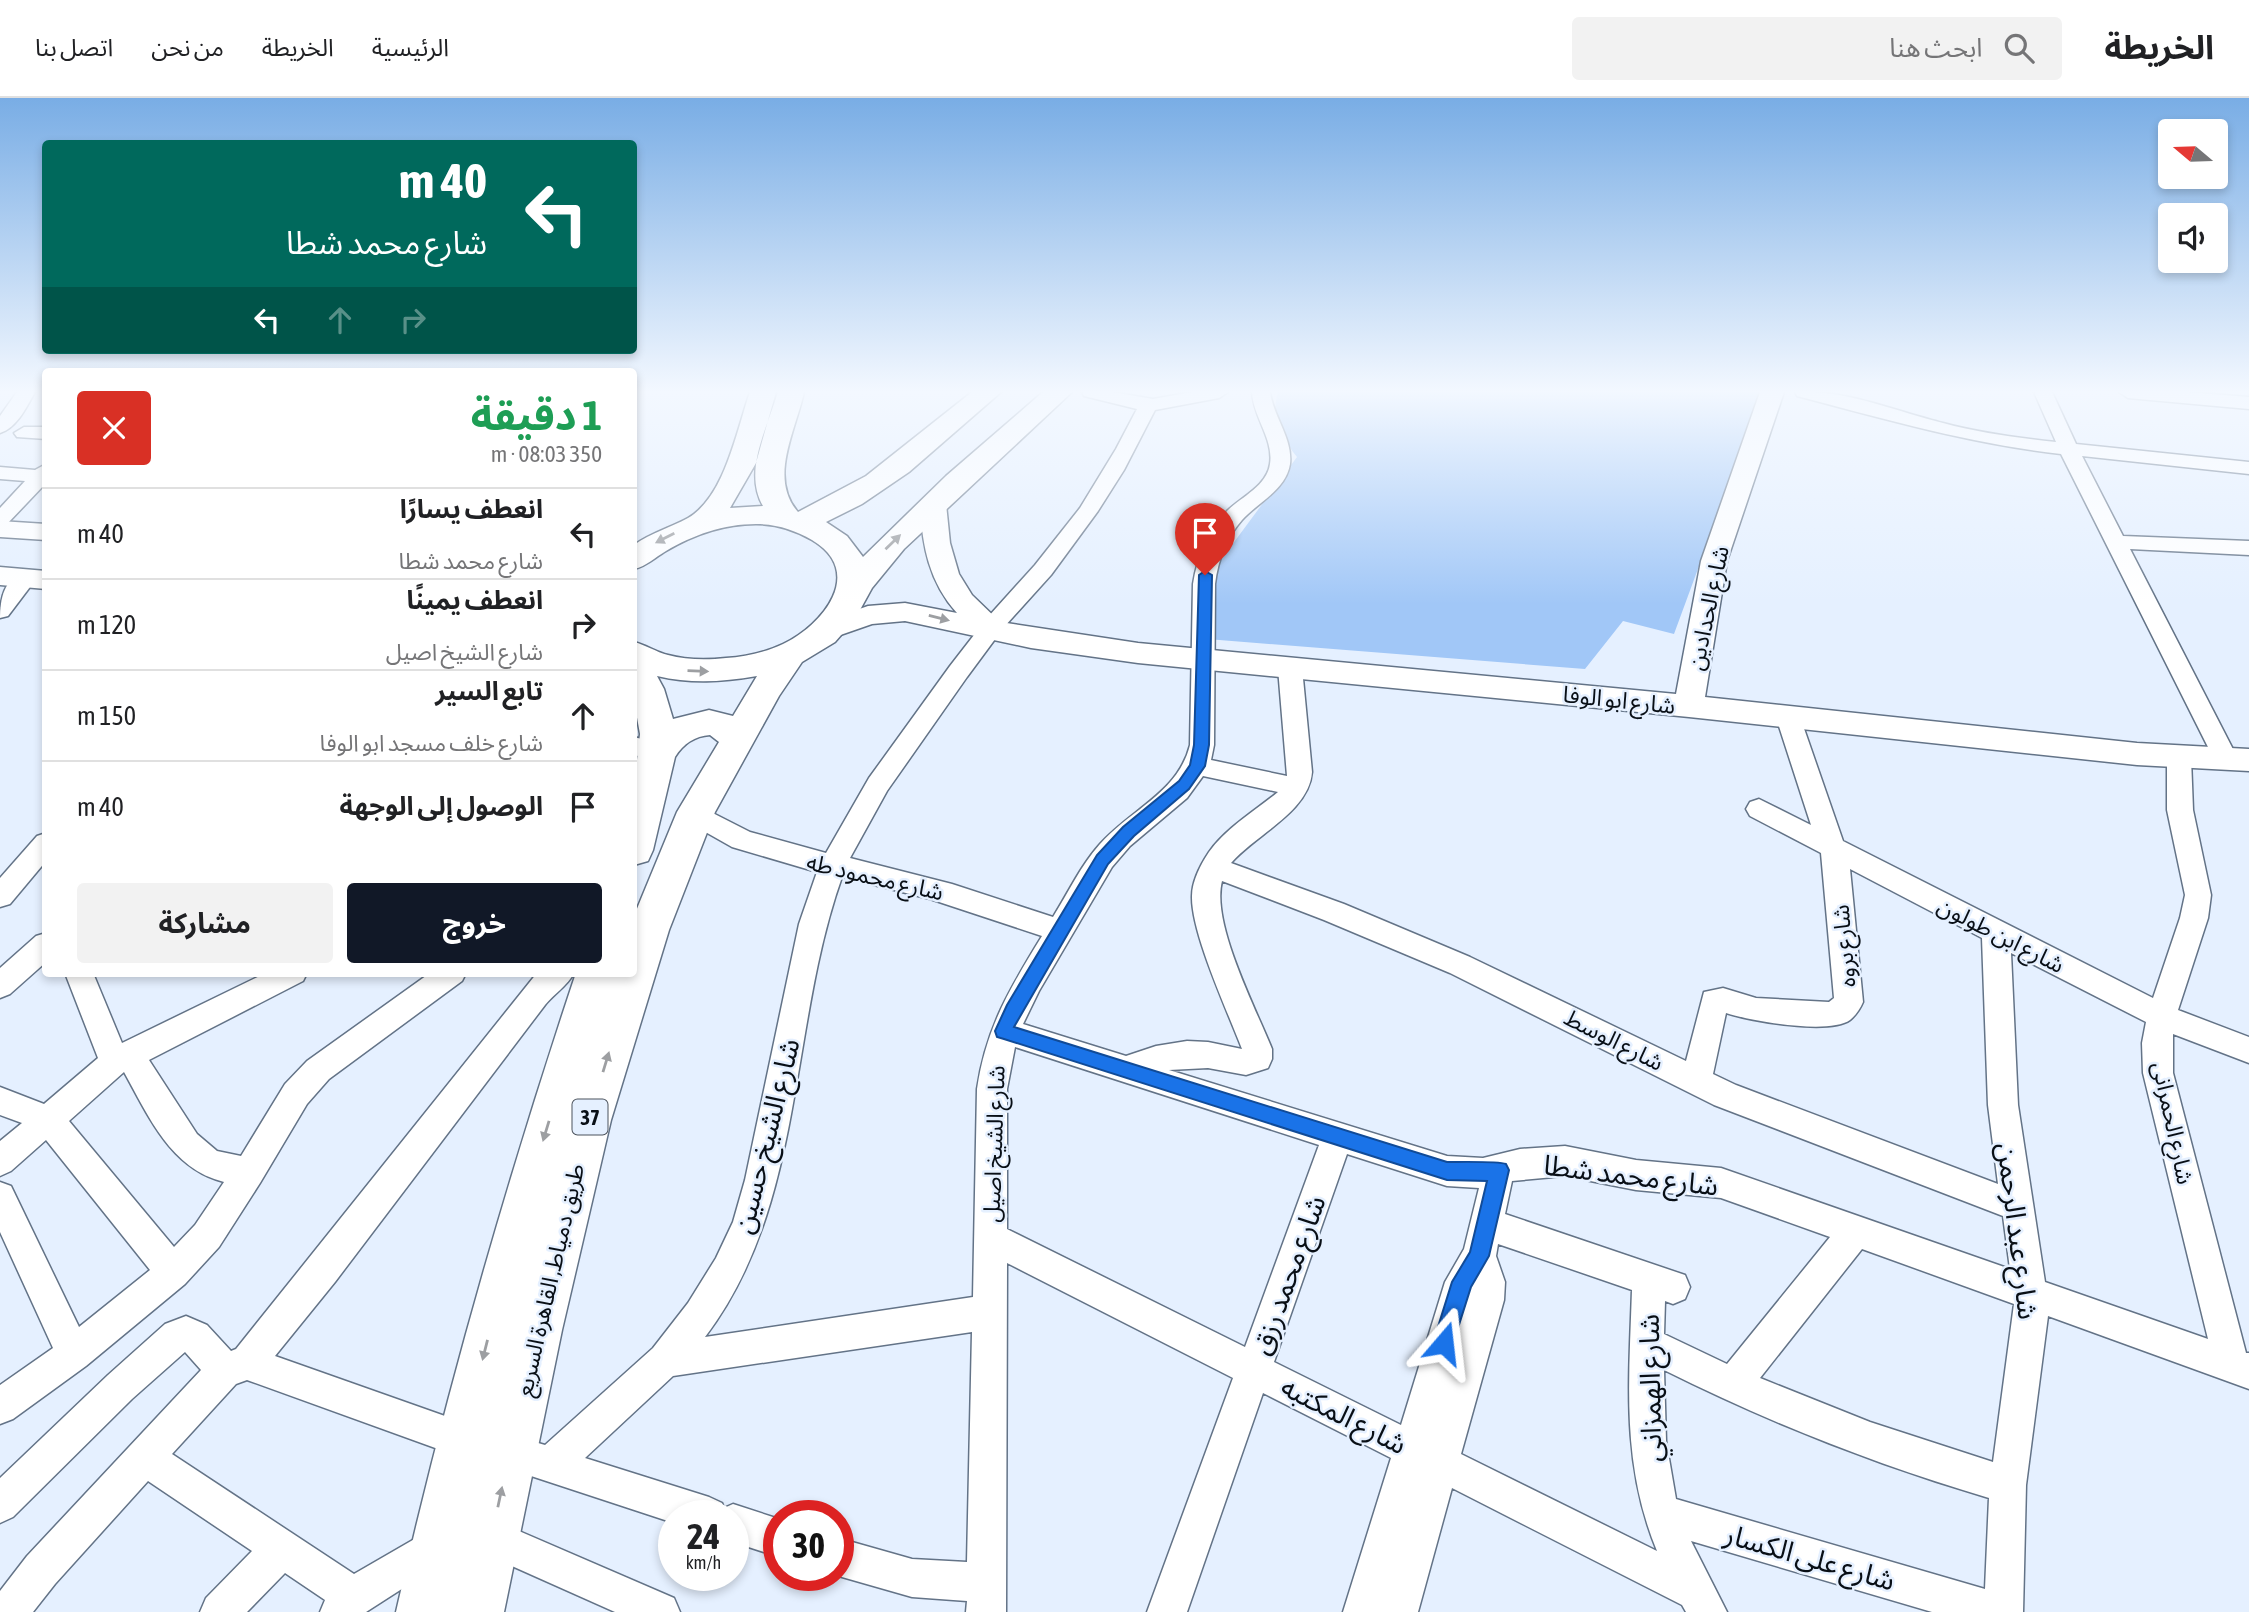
<!DOCTYPE html>
<html lang="ar">
<head>
<meta charset="utf-8">
<style>
  :root { --surface:#fff; --page:#f2f2f2; --text:#202124; --muted:#757577; --line:#e0e0e0; --accent:#111827 }
  body { margin:0; font-family:"Asap Condensed","Noto Sans Arabic",sans-serif; background:var(--page); color:var(--text); direction:rtl; height:100vh; display:flex; flex-direction:column; font-size:26px; white-space:nowrap }
  * { box-sizing:border-box; margin:0 }
  p { font-size:23px; color:var(--muted) }
  .icon { flex:none; width:38px; height:38px; fill:none; stroke:currentColor; stroke-width:2; stroke-linecap:round; stroke-linejoin:round }
  .map { position:relative; flex:1; overflow:hidden; direction:ltr }
  .panel { position:absolute; left:42px; top:270px; width:595px; height:609px; display:flex; flex-direction:column; background:var(--surface); border-radius:7px; box-shadow:0 4px 10px #0003; direction:rtl }
  .panel>* { flex:none }
  .top-card { position:absolute; left:42px; top:42px; width:595px; height:214px; border-radius:7px; box-shadow:0 4px 10px #0003; direction:rtl; background:#00695c; color:#fff; overflow:hidden }
  .needle { width:46px; rotate:289deg }
  .buttons { position:absolute; left:2158px; top:21px; display:grid; gap:14px }
  .buttons a { display:grid; place-items:center; width:70px; height:70px; border-radius:7px; background:var(--surface); box-shadow:0 4px 10px #0003; font-size:35px }
  .speed { position:absolute; left:658px; top:1402px; display:flex; gap:14px; font-size:35px; font-weight:700; text-align:center }
  .speed>* { display:grid; place-content:center; width:91px; height:91px; border-radius:50%; background:var(--surface); box-shadow:0 4px 10px #0003; line-height:1 }
  .speed small { font-size:18px; font-weight:400 }
  .speed .limit { border:10px solid #d22; background:#fff; color:#111 }
  .pin { position:absolute; display:grid; place-items:center; width:60px; height:60px; color:#fff; margin:-72px -30px; border-radius:50% 50% 50% 0; rotate:-45deg; box-shadow:0 0 7px #0007 }
  .pin .icon { rotate:45deg }
  .me { position:absolute; width:77px; margin:-38px; rotate:17deg; stroke-linejoin:round; filter:drop-shadow(0 0 5px #0008) }
  .turn { display:flex; align-items:center; gap:24px; height:147px; padding:0 35px; font-size:32px }
  .turn .icon { width:91px; height:91px; stroke-width:2.5 }
  .turn b { display:block; font-size:49px; line-height:60px }
  .lanes { display:flex; align-items:center; height:66px; padding:0 35px; background:#0003; justify-content:center; gap:35px; direction:ltr }
  .lanes .off { opacity:.35 }
  .round { display:grid; place-items:center; flex:none; width:74px; height:74px; border-radius:7px; background:var(--page) }
  .head { display:flex; align-items:center; justify-content:space-between; height:119px; padding:0 35px }
  h1 { font-size:42px; font-weight:700; line-height:52px; color:#1e9e55 }
  .primary-button { display:flex; gap:14px; margin-top:auto; padding:14px 35px }
  .primary-button a { flex:1; height:80px; border-radius:7px; background:var(--accent); color:#fff; font-size:28px; font-weight:700; line-height:80px; text-align:center }
  .primary-button a+a { background:var(--page); color:var(--text) }
  ul { padding:0; list-style:none }
  li { display:flex; align-items:center; gap:21px; height:91px; padding:0 35px; border-top:2px solid var(--line) }
  li div { flex:1 }
  li b { display:block; font-size:26px }
  li em { font-style:normal }
  header { display:flex; align-items:center; gap:42px; box-sizing:border-box; height:98px; padding:0 35px; background:var(--surface); border-bottom:2px solid var(--line) }
  header strong { font-size:33px }
  nav { display:flex; gap:38px; margin-inline-start:auto; font-size:24px }
  .search { width:490px; height:63px; background:var(--page); display:flex; align-items:center; gap:18px; box-sizing:border-box; padding:0 24px; border-radius:7px; color:var(--muted); font-size:26px }
  .map>svg:first-child { display:block }
</style>
</head>
<body>
<header>
<strong>الخريطة</strong>
<div class="search"><svg class="icon" aria-label="search" viewBox="0 0 24 24"><circle cx="10" cy="10" r="6"/><path d="M15 15l6 6"/></svg>ابحث هنا</div>
<nav><a>الرئيسية</a><a>الخريطة</a><a>من نحن</a><a>اتصل بنا</a></nav>
</header>
<div class="map">
<svg width="2249" height="1514" viewBox="0 0 2249 1514">
  <rect width="100%" height="100%" fill="#e5f0ff"/>
  <path fill="#a1c7f7" d="M1278 294H1763L1674 536 1623 523 1585 571 1207 541 1212 474 1297 359C1282 340 1270 319 1278 294Z"/>
  <g fill="none" stroke-linecap="round" stroke-linejoin="round">
    <defs>
      <g id="minor">
        <path d="M17 294H35C27 308 17 330 0 335V318Z"/>
        <path d="M1082 294H1112L1153 301 1192 294H1228L1219 300 1155 312 1124 372 1098 413 1051 477 1004 529 967 579 887 693 850 760 952 786 1053 819C1068 795 1081 767 1100 746 1131 711 1178 695 1190 647L1193 486C1197 459 1208 434 1227 413 1241 399 1267 388 1270 366 1274 341 1253 319 1252 294H1270C1273 318 1293 341 1290 366 1286 392 1257 405 1242 422 1226 440 1218 462 1215 486L1214 647 1211 662 1287 678 1278 570 1282 564 1290 562 1298 564 1302 570 1312 674C1309 714 1256 736 1231 765L1344 806 1470 859 1686 963 1704 894 1723 890 1756 900 1829 904 1834 900 1821 755 1750 718 1746 711 1750 704 1759 701 1811 727 1776 619 1780 613 1788 611 1796 613 1800 619 1843 743 2153 900 2180 820 2185 797 2167 712V660L2170 654 2179 651 2188 654 2191 660 2193 712 2211 797 2208 820 2178 912 2249 939V965L2173 936V975L2246 1255H2249V1291L2048 1218 2026 1387 2023 1514H1932L1691 1443 1727 1514H1686L1682 1507 1452 1390 1418 1514H1343L1391 1360 1263 1295 1187 1514H1147L1233 1280 1007 1165 1006 1514H966L967 1503 912 1499 835 1477H838V1440L912 1461 967 1464 972 1234 673 1278 585 1360 709 1399 722 1405 724 1410 733 1406 779 1421V1459L733 1444V1418H674V1425L525 1376 520 1363 525 1350 538 1345 545 1347 653 1250 688 1205 716 1160 733 1124 745 1082 799 826 817 774 732 749 686 723 682 716 686 709 695 706 750 734 826 755 869 680 950 568 988 519 1035 467 1080 410 1116 351 1137 311 1084 298ZM1203 678 1278 694C1256 712 1226 730 1209 754 1201 766 1192 783 1192 798 1191 835 1228 914 1242 951L1208 944 1187 943 1156 948 1126 958 1023 926 1039 893 1112 769 1130 748 1187 700ZM1850 771 1982 840 1988 1007 1998 1086 1736 987 1713 976 1726 915C1751 923 1829 937 1850 922 1856 917 1860 911 1863 904ZM842 779 930 801 1042 838C1010 890 986 930 977 991L973 1199 705 1239C806 1106 788 930 842 779ZM1222 783 1324 822 1450 875 1714 1007 2003 1118 2010 1171 1721 1070 1636 1062 1565 1048 1520 1051 1483 1060 1447 1058 1169 972 1208 970 1246 977 1268 970 1272 961V951C1255 909 1211 825 1222 783ZM2011 855 2146 924 2142 945 2143 975 2208 1241 2045 1184 2018 1007ZM1015 949 1319 1047 1245 1249 1007 1131V991ZM1347 1056 1447 1088 1479 1090 1464 1151 1445 1184 1401 1327 1274 1264ZM1565 1078 1636 1092 1721 1100 1830 1139 1727 1266 1664 1236 1665 1203 1673 1206 1685 1201 1690 1189 1685 1177 1505 1116 1512 1083ZM1498 1146 1632 1192C1629 1284 1621 1366 1657 1453L1461 1356 1504 1202 1505 1184 1496 1158ZM1862 1151 2014 1206 1993 1364 1870 1324 1760 1280ZM1664 1272C1768 1324 1877 1367 1989 1400L1985 1491 1676 1401 1666 1343Z"/>
        <path d="M1795 294C1844 291 1895 313 1943 325 1980 335 2018 340 2056 344L2034 294H2052L2076 346 2249 364V376L2082 358 2123 438 2249 443V457L2130 451 2238 661 2235 667 2226 670 2217 667 2214 661 2061 356C1971 346 1885 321 1797 298Z"/>
        <polygon points="2119,294 2186,294 2249,299 2249,311 2128,300"/>
        <polygon points="24,329 46,329 46,341 17,339 14,335"/>
        <polygon points="46,366 46,385 7,426 0,428 0,410 25,383 0,381 0,369 35,372"/>
        <path d="M25 474 33 476 36 481 8 518 0 520C0 501 4 480 25 474Z"/>
        <polygon points="634,639 668,648 671,654 668,660 659,663 634,657"/>
        <polygon points="46,735 46,763 10,806 0,809 0,780 37,738"/>
        <polygon points="46,835 46,864 10,896 0,900 0,870 36,838"/>
        <path d="M65 875H93L122 945 266 875H307L303 883 149 962 197 1036 217 1053 241 1058 285 986 307 963 430 875H466L462 883 329 981 307 1006 260 1085 219 1149 185 1186 86 1268 13 1321 0 1326V1287L53 1250 0 1134V1084L11 1088 79 1229 150 1172 46 1042 11 1073 0 1078V1043L22 1025 0 1017V989L44 1006 98 960ZM124 974C149 1019 171 1071 224 1084L195 1127 174 1149 69 1023Z"/>
        <path d="M537 875H574C568 887 554 896 545 907L335 1184 275 1258 476 1329 481 1342 476 1355 463 1360 247 1282 236 1286 172 1356 354 1476 437 1428 450 1434 456 1447 450 1460 366 1514H320L325 1502 285 1475 247 1514H200L206 1500 252 1453 148 1383 55 1486 33 1514H0V1493L27 1458 201 1272 185 1254 132 1301 13 1419 0 1425V1380L108 1277 165 1226 186 1218 207 1227 231 1253 236 1251Z"/>
        <polygon points="491,1421 674,1500 680,1514 615,1514 478,1453 472,1440 478,1427"/>
      </g>
      <g id="tertiary">
        <path d="M1760 294H1784L1727 463 1705 599 2137 645 2249 651V673L2137 667 1689 619 1138 565 1031 550 905 523 872 526 826 542 816 540 812 533 816 526 868 508 905 505 957 515C929 484 922 447 920 406L924 401 933 398 942 401 946 406 950 445 959 476 972 497 1000 524 1138 545 1676 596 1701 463Z"/>
        <polygon points="0,423 46,426 46,442 0,439"/>
        <polygon points="0,469 46,473 46,491 0,487"/>
      </g>
      <path id="trunk" d="M750 294H776L756 365 730 410 763 408C743 373 767 330 778 294H804C796 332 768 380 798 414L866 378 972 294H1001L909 374 862 406 826 424 847 438 863 459 946 378 1043 294H1072L904 451 872 490 855 521 835 544 802 564 779 598 715 714 669 832 611 1022 562 1232 504 1514H396C445 1298 506 1085 576 875H634V818L677 714 719 644 710 637C695 638 683 646 675 659L653 752 648 763 634 767V687L640 636 634 603V544C646 547 656 554 668 557 686 562 708 562 726 560 745 559 766 554 783 546 823 527 866 474 812 442 795 432 777 426 756 426 724 426 693 437 666 453 654 460 647 468 634 471V447C652 434 670 430 688 420 725 399 737 331 750 294ZM657 578C691 586 722 584 757 578L733 618 709 612 673 621 664 591Z"/>
    </defs>
    <use href="#minor" stroke="#637387" stroke-width="3"/>
    <use href="#tertiary" stroke="#637387" stroke-width="3"/>
    <use href="#trunk" stroke="#637387" stroke-width="3"/>
    <use href="#minor" fill="#fff" fill-rule="evenodd"/>
    <use href="#tertiary" fill="#fff" fill-rule="evenodd"/>
    <use href="#trunk" fill="#fff" fill-rule="evenodd"/>
  </g>
  <defs><path id="oneway-solid" d="M-6-.8H1V-3.2L6.5 0L1 3.2V.8H-6Z" transform="scale(1.75)"/></defs>
  <g fill="#9d9fa2">
    <use href="#oneway-solid" transform="translate(665 440) rotate(153)"/>
    <use href="#oneway-solid" transform="translate(893 444) rotate(-44)"/>
    <use href="#oneway-solid" transform="translate(939 520) rotate(14)"/>
    <use href="#oneway-solid" transform="translate(698 573) rotate(2)"/>
    <use href="#oneway-solid" transform="translate(606 964) rotate(-73)"/>
    <use href="#oneway-solid" transform="translate(546 1033) rotate(107)"/>
    <use href="#oneway-solid" transform="translate(485 1252) rotate(104)"/>
    <use href="#oneway-solid" transform="translate(500 1399) rotate(-78)"/>
  </g>
  <linearGradient id="sky" x2="0" y2="1"><stop stop-color="#79ade5"/><stop offset="0.58" stop-color="#f3f8ff"/><stop offset="1" stop-color="#f3f8ff" stop-opacity="0"/></linearGradient>
  <rect width="2249" height="506" fill="url(#sky)"/>
  <path fill="#1a73e8" stroke="#114b97" stroke-width="2" d="M1205 473 1212 477 1209 647 1205 668 1189 691 1134 738 1108 766 1014 929 1447 1064C1460 1064 1498 1063 1506 1066L1509 1072 1489 1158 1471 1189 1451 1252 1444 1255 1436 1252 1433 1245 1452 1184 1470 1154 1487 1083 1447 1082 1004 941 997 939 995 933 1007 907 1097 757 1123 729 1179 683 1190 667 1194 647 1199 477Z"/>
  <g text-anchor="middle" dominant-baseline="central" stroke-width="5" stroke-linejoin="round" paint-order="stroke">
    <rect fill="#e5f0ff" stroke="#4b525c" stroke-width="2" x="572.5" y="1001.5" width="35" height="35" rx="5"/>
    <g font-size="21" font-weight="bold" fill="#090f16">
      <text x="590" y="1019">37</text>
    </g>
    <g font-size="23" fill="#090f16" stroke="#e5f0ff">
      <text transform="translate(1708 510) rotate(-78)">شارع الحدادين</text>
      <text transform="translate(1619 602) rotate(6)">شارع ابو الوفا</text>
      <text transform="translate(875 779) rotate(13)">شارع محمود طه</text>
      <text transform="translate(2001 837) rotate(27)">شارع ابن طولون</text>
      <text transform="translate(1844 848) rotate(-95)">شارع بروه</text>
      <text transform="translate(1614 942) rotate(27)">شارع الوسط</text>
      <text transform="translate(2173 1025) rotate(78)">شارع الحمرانى</text>
      <text transform="translate(994 1046) rotate(-88)">شارع الشيخ اصيل</text>
      <text transform="translate(550 1182) rotate(-77)">طريق دمياط, القاهرة السريع</text>
    </g>
    <g font-size="28" fill="#090f16" stroke="#e5f0ff">
      <text transform="translate(766 1038) rotate(-76)">شارع الشيخ حسين</text>
      <text transform="translate(1631 1077) rotate(7)">شارع محمد شطا</text>
      <text transform="translate(2018 1133) rotate(83)">شارع عبد الرحمن</text>
      <text transform="translate(1288 1177) rotate(-70)">شارع محمد رزق</text>
      <text transform="translate(1650 1290) rotate(-91)">شارع الهمزاني</text>
      <text transform="translate(1344 1317) rotate(27)">شارع المكتبه</text>
      <text transform="translate(1810 1459) rotate(16)">شارع على الكسار</text>
    </g>
  </g>
</svg>
<div class="buttons">
<a><svg class="needle" viewBox="-14 -14 28 28"><path d="M0-13l5 13h-10z" fill="#e53935"/><path d="M0 13l5-13h-10z" fill="#757577"/></svg></a>
<a><svg class="icon" aria-label="sound" viewBox="0 0 24 24"><path d="M4 9h4l5-4v14l-5-4H4zM17 9q2 3 0 6"/></svg></a>
</div>
<div class="speed"><div>24<small>km/h</small></div><div class="limit">30</div></div>
<div class="pin" style="left:1205px;top:477px;background:#d93025"><svg class="icon" aria-label="arrive" viewBox="0 0 24 24"><path d="M6 21V4h12l-3 4 3 4H6"/></svg></div>
<svg class="me" style="left:1444px;top:1245px" viewBox="-20 -20 40 40"><path d="M0-17L14 15 0 8-14 15z" fill="#1a73e8" stroke="#fff" stroke-width="4"/></svg>
<div class="top-card">
<div class="turn"><svg class="icon" aria-label="left" viewBox="0 0 24 24"><path d="M17 20v-9H6M10 6l-5 5 5 5"/></svg><div><b>40 m</b>شارع محمد شطا</div></div>
<div class="lanes"><svg class="icon" aria-label="left" viewBox="0 0 24 24"><path d="M17 20v-9H6M10 6l-5 5 5 5"/></svg><svg class="icon off" aria-label="ahead" viewBox="0 0 24 24"><path d="M12 20V5M6 11l6-6 6 6"/></svg><svg class="icon off" aria-label="right" viewBox="0 0 24 24"><path d="M7 20v-9h11M14 6l5 5-5 5"/></svg></div>
</div>
<section class="panel">
<div class="head"><div><h1>1 دقيقة</h1><p>350 m · 08:03</p></div><a class="round" style="background:#d93025;color:#fff"><svg class="icon" aria-label="close" viewBox="0 0 24 24"><path d="M6 6l12 12M18 6L6 18"/></svg></a></div>
<ul>
<li><svg class="icon" aria-label="left" viewBox="0 0 24 24"><path d="M17 20v-9H6M10 6l-5 5 5 5"/></svg><div><b>انعطف يسارًا</b><p>شارع محمد شطا</p></div><em>40 m</em></li>
<li><svg class="icon" aria-label="right" viewBox="0 0 24 24"><path d="M7 20v-9h11M14 6l5 5-5 5"/></svg><div><b>انعطف يمينًا</b><p>شارع الشيخ اصيل</p></div><em>120 m</em></li>
<li><svg class="icon" aria-label="ahead" viewBox="0 0 24 24"><path d="M12 20V5M6 11l6-6 6 6"/></svg><div><b>تابع السير</b><p>شارع خلف مسجد ابو الوفا</p></div><em>150 m</em></li>
<li><svg class="icon" aria-label="arrive" viewBox="0 0 24 24"><path d="M6 21V4h12l-3 4 3 4H6"/></svg><div><b>الوصول إلى الوجهة</b></div><em>40 m</em></li>
</ul>
<div class="primary-button"><a>خروج</a><a>مشاركة</a></div>
</section>
</div>
</body>
</html>
